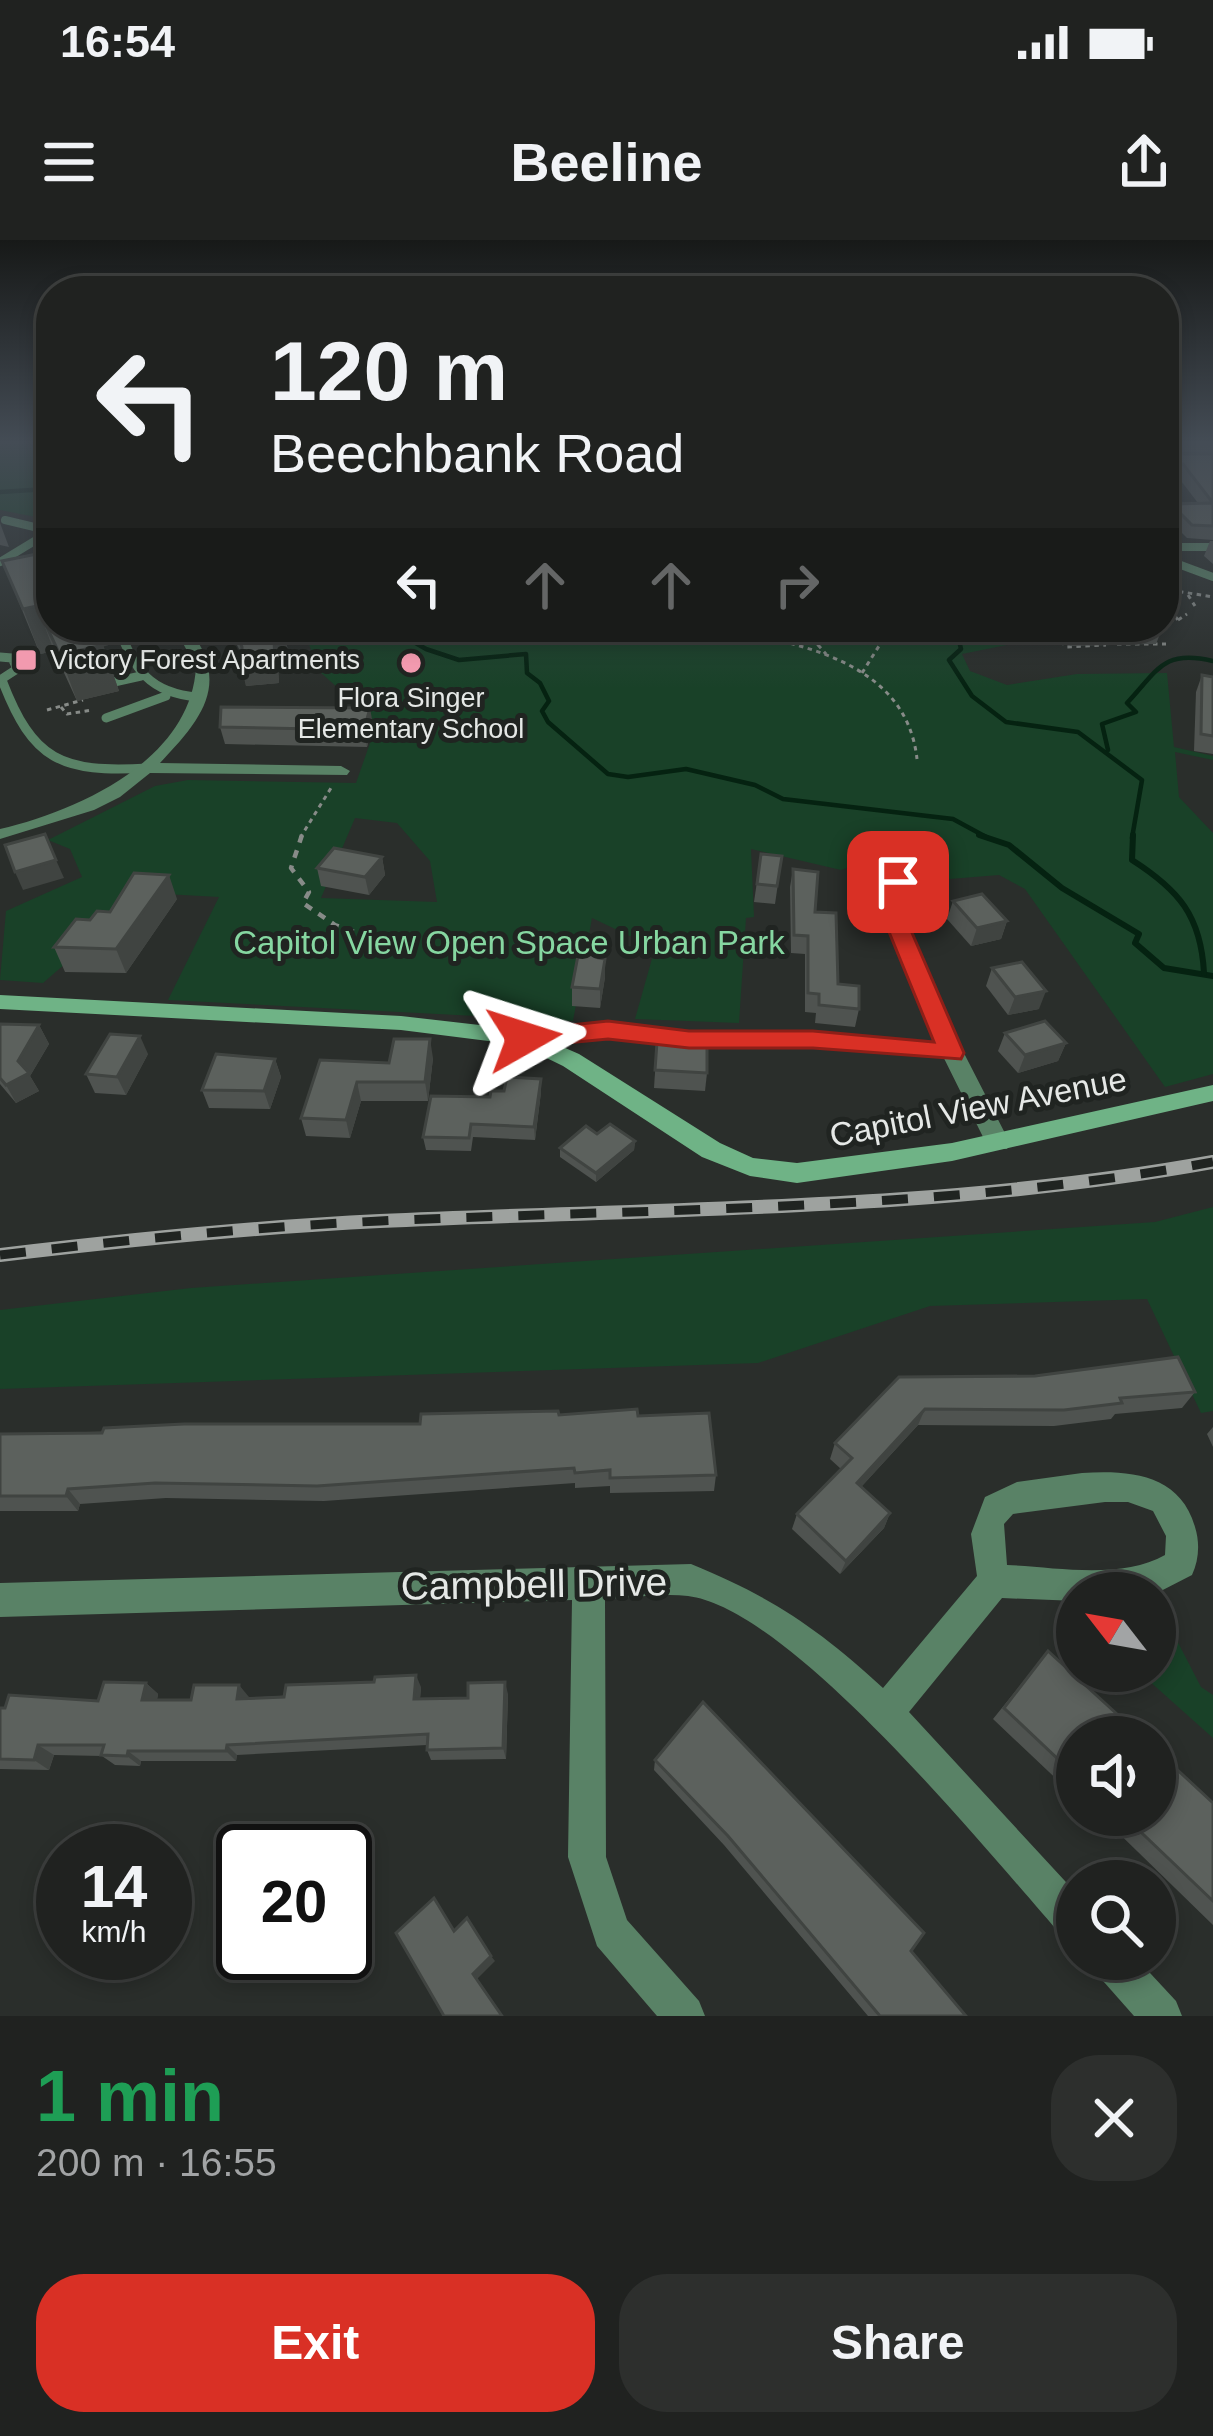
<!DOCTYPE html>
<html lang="en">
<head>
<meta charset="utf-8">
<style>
  :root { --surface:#202220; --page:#2d2f2d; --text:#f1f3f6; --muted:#a2a4a5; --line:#3d3f3e; --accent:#d93025 }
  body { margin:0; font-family:Helvetica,sans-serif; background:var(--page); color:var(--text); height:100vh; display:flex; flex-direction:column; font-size:45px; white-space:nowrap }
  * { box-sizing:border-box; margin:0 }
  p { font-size:39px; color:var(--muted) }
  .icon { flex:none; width:66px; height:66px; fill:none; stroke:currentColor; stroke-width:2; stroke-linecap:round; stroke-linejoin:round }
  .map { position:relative; height:1776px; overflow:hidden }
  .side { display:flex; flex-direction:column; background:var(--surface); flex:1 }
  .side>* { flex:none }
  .banner { position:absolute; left:36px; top:36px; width:1143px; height:366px; border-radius:48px; box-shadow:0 6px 18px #0003,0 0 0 3px var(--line); background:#202220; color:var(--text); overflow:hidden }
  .needle { width:78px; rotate:301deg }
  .buttons { position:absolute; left:1056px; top:1332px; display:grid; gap:24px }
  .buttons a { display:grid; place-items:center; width:120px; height:120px; border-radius:50%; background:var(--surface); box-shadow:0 6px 18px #0003,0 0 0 3px var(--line); font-size:60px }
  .speed { position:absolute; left:36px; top:1584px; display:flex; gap:24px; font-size:60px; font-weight:700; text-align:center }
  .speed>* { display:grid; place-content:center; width:156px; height:156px; border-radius:50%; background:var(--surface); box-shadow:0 6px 18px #0003,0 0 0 3px var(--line); line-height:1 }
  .speed small { font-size:30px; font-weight:400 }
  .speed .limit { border:6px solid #111; border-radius:18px; background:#fff; color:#111 }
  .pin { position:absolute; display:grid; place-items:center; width:102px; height:102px; color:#fff; margin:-51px; border-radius:24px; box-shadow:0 6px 18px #0006 }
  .me { position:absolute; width:132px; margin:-66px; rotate:84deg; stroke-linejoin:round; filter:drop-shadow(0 0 9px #0008) }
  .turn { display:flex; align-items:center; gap:42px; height:252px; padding:0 36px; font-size:54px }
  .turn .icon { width:156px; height:156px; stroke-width:2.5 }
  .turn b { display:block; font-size:84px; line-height:102px }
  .lanes { display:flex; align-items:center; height:114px; padding:0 36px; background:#0003; justify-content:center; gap:60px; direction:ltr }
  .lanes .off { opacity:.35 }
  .round { display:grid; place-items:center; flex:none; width:126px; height:126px; border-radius:48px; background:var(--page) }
  .head { display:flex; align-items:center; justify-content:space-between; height:204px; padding:0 36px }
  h1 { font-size:72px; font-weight:700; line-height:90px; color:#1e9e55 }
  .button { display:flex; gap:24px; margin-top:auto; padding:24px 36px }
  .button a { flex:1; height:138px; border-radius:48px; background:var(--accent); color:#fff; font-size:48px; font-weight:700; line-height:138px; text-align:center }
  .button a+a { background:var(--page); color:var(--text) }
  .status { display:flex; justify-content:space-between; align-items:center; height:84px; padding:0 60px; background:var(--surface); direction:ltr }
  .status svg { height:33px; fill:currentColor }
  header { display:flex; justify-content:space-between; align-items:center; height:156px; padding:0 36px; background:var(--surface); font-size:54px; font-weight:700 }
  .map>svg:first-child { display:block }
</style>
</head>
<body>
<div class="status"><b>16:54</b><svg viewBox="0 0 49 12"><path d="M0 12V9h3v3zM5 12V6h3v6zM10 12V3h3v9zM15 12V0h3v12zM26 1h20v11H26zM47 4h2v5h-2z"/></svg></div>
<header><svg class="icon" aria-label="menu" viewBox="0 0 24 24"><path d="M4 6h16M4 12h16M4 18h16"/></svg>Beeline<svg class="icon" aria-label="share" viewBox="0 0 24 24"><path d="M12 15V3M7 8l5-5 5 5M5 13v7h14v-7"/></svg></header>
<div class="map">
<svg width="1213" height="1776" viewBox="0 0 1213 1776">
  <rect width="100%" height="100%" fill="#2a2e2b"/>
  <g fill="#194128" fill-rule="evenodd">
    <polygon points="0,201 51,201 51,280 0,270"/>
    <path d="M302 387H1032L1036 399 962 414 970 431 1007 445 1077 434 1167 433 1174 507 1213 516V520L1175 512 1179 557 1213 593V834L1165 847 1025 649 999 635 925 641 936 618 897 616 887 630 861 623 841 630 751 609 754 677 746 678 739 783 635 779 655 708 592 678 573 781 168 760 219 657 147 653 43 743 0 740 6 671 82 637 70 609 48 600 155 546 188 540 356 543 377 483 320 432ZM355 578 397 583 430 621 437 662 321 658Z"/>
    <polygon points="1213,967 1213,1171 1201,1173 1147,1059 930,1066 758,1123 0,1149 0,1070 191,1048 1155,982"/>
    <polygon points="1155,1358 1201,1447 1213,1455 1213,1498 1138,1431 1155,1431"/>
  </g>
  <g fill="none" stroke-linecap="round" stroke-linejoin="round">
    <g stroke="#052211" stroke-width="4.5">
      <polyline points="26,201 51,213"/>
      <polyline points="0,252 47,249"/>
      <polyline points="388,387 426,409 459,420 526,414 527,433 540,443 549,461 542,471 548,482 608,534 628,537 686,529 755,545 783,559 953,579 988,598"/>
      <polyline points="971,387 957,392 961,409 949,420 972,456 1006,482 1078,492 1142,540 1132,598"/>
      <path d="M1108 510 1102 484 1136 472 1127 463C1158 430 1163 409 1213 421"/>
    </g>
    <g stroke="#052211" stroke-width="6">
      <polyline points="979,595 1009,605 1062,648 1139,694 1135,703 1164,728 1213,736"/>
      <path d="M1133 595 1132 620C1179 650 1201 676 1204 733"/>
    </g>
    <g stroke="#878b88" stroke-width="3" stroke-dasharray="4.5 4.5" stroke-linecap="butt">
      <polyline points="1170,350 1213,357"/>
      <polyline points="1188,355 1195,366"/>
      <polyline points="1164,362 1168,362 1172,336"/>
      <polyline points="1164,362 1178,380 1164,380"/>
      <polyline points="1178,380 1187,374"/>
      <polyline points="524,387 563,391 627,387"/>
      <path d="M711 387C794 402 906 419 917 519"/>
      <polyline points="819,387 818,405 826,414"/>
      <polyline points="1050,387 1066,407 1106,405"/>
      <polyline points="792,399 819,387"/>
      <polyline points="1117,404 1166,404"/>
      <polyline points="862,433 884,398 879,387"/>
      <polyline points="61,467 67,474 92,470"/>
      <polyline points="47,470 83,460"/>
      <polyline points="300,598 331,548"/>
    </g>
    <polyline stroke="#878b88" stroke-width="4.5" stroke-dasharray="8 8" stroke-linecap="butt" points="302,595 291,628 309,652 303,663 335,685 360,694"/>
    <g stroke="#598266" stroke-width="8">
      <polyline points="1165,307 1178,324 1213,337"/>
      <polyline points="0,322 51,291 5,280"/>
    </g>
    <g stroke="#598266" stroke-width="9">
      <path d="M118 387C135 430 149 453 198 457"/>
      <polyline points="0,417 12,418 17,429 0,440"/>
      <path d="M2 440C33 521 61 533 148 528"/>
      <polyline points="114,442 141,436"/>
      <polyline points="106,478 166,456"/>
    </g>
    <polyline stroke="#598266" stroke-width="12" points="524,798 608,790 689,799 813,800 952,813"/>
    <g fill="#598266" fill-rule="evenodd">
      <rect x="1164" y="303" width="49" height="8"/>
      <path d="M174 387H188C231 443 203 478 160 523L341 526 350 531 347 535 150 533 120 557 94 570 0 599V589C78 571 191 520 196 427Z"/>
      <polygon points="898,636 908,642 899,665 904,678 948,782 1010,903 1007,909 989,909 986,903 926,782 884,678 879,665 888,642"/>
      <path d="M1082 1233C1130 1230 1180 1234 1195 1287 1200 1303 1199 1320 1192 1335L1155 1354 1077 1353V1361L1002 1358 909 1472 1077 1654V1703L1063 1697C991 1616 792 1369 688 1356 662 1353 632 1358 605 1359L606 1617 627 1680 699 1761 705 1776H657L597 1706 568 1617 572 1360 0 1377V1343L691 1324C772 1357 819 1389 883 1448L977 1336 971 1294 985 1257 1017 1242ZM1105 1262H1128L1153 1271 1166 1296 1165 1315C1122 1340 1054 1327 1007 1325L1004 1284 1013 1274Z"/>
      <polygon points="1090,1719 1137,1719 1176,1761 1182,1776 1134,1776 1096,1733"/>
    </g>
    <polygon fill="#6fb386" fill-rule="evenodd" points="0,755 401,776 524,790 579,814 720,903 753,918 797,923 952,903 1213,845 1213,861 952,921 797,943 750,936 702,917 563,826 520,805 401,790 0,769"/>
    <defs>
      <path id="rail" d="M0 1015C126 1000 253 987 380 981 660 968 937 972 1213 922"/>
    </defs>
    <use href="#rail" stroke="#9ea29f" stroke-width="14"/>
    <use href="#rail" stroke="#202421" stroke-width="9" stroke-dasharray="26" stroke-linecap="butt"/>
  </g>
  <g fill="#4f5350">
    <polygon points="1164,201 1213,201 1213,213 1166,212 1168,214 1213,214 1213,300 1187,298 1166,277 1171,264 1198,263 1178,237 1164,237"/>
    <polygon points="0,283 9,307 0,305"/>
    <polygon points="1210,301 1213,301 1213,324 1204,316"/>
    <polygon points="2,321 51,387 103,405 119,451 77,461 54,411 40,414"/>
    <polygon points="228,387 283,387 288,411 277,413 279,443 246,446 242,415"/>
    <polygon points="1057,387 1161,387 1162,389 1156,404 1070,406"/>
    <polygon points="1202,435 1213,437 1213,514 1194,511 1196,452"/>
    <polygon points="373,485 367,507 225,504 220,487"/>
    <polygon points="761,614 782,616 775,664 754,662"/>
    <polygon points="382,617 385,635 369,655 321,646 317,628"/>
    <polygon points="793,629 838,744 859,769 855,787 815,783 816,773 805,772 805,714 791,713 790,647"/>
    <polygon points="177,659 126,733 65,732 54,707 90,680 110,672"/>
    <polygon points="953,661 1007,681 1001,699 971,706 947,679"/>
    <polygon points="602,719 605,719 605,737 600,768 572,766 572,747"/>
    <polygon points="992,728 1039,769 1008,775 986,746"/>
    <polygon points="0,784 39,785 49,804 30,836 39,851 16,863 0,844"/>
    <polygon points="1005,793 1066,803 1058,821 1018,833 998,811"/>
    <polygon points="657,802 707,833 705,851 654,848"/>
    <polygon points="148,814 126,855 95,853 86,834"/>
    <polygon points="433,818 428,861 361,861 350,898 306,896 301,878 389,823"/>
    <polygon points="275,819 281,837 270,869 209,868 202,850"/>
    <polygon points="541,839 541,852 535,900 473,897 471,911 426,910 423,897 490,857"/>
    <polygon points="597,894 635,901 634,910 596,942 560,917 560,908"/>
    <polygon points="899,1137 1195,1152 1182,1168 1115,1174 1111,1179 1054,1186 918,1185 861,1247 890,1273 884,1288 840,1334 792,1289 797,1274 841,1229 830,1219 835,1203"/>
    <polygon points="559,1175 638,1176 716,1235 714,1251 610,1253 610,1246 575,1248 575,1243 324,1261 166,1258 80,1264 78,1271 0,1271 0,1194 420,1184"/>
    <polygon points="1213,1187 1213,1207 1207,1194"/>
    <polygon points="1048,1411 1077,1497 1077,1553 1070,1547 1067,1549 993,1479"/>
    <polygon points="146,1443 158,1454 157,1460 191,1460 239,1445 248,1458 421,1447 420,1459 468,1458 508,1454 506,1519 431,1520 427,1510 427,1505 237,1515 236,1521 141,1521 140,1526 115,1525 102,1516 54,1515 49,1530 0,1529 0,1468 98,1461"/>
    <polygon points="655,1520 911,1711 966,1776 868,1776 724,1605 654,1530"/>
    <polygon points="1213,1563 1213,1685 1100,1575 1155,1575"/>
  </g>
  <g fill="#404441">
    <polygon points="37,366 54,411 40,414 23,369"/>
    <polygon points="94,388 100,406 103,405 119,451 77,461 60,415 91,401"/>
    <polygon points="285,395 288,411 277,413 279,443 246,446 242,430 274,397"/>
    <polygon points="370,468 373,485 367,507 364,490"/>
    <polygon points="382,617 385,635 369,655 365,637"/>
    <polygon points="56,620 64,638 23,650 15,632"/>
    <polygon points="169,635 177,659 126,733 116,709"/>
    <polygon points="1007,681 1001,699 971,706 977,688"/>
    <polygon points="605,719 605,737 600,768 600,749"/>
    <polygon points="1046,751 1039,769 1008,775 1015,757"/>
    <polygon points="39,785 49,804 30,836 39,851 16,863 6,845"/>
    <polygon points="140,796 148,814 126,855 117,837"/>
    <polygon points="430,799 433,818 428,861 425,842"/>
    <polygon points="1066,803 1058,821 1018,833 1025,815"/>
    <polygon points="275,819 281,837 270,869 264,851"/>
    <polygon points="541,839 541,852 535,900 534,887"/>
    <polygon points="357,842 361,861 350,898 346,880"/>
    <polygon points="635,901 634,910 596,942 596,933"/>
    <polygon points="925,1169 918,1185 851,1258 857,1243"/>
    <polygon points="68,1249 80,1264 78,1271 66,1256"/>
    <polygon points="890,1273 884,1288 840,1334 846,1321"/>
    <polygon points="416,1435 421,1447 419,1470 414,1459"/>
    <polygon points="505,1442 508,1454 506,1519 503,1508"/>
    <polygon points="146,1443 158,1454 154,1472 142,1460"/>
    <polygon points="239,1445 249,1457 246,1470 237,1459"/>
    <polygon points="38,1505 54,1515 49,1530 34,1520"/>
    <polygon points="227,1505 237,1515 236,1521 226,1511"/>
    <polygon points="128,1511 141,1521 140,1526 127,1516"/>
    <polygon points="491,1716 495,1721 477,1739 473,1734"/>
  </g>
  <g fill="#5c615d" stroke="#404441" stroke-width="3">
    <polygon points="1164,209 1168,214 1213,214 1213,263 1183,224 1164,224"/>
    <polygon points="1213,263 1213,286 1192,285 1171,264"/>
    <polygon points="42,313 51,332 51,387 93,387 91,401 103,405 60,415 37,366 23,369 2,321"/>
    <polygon points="1164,314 1172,315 1169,344 1164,343"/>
    <polygon points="233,387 283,387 285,395 274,397 275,426 242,430 242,407"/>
    <polygon points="1072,387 1161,387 1162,389 1074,391"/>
    <polygon points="1202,435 1213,437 1213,496 1201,494"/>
    <polygon points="221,467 370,468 364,490 220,487"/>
    <polygon points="45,594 56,620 15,632 5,605"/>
    <polygon points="334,608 382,617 365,637 317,628"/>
    <polygon points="761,614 782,616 777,646 757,644"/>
    <polygon points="793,629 818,632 815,672 836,673 838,744 859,746 859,769 819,765 819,754 808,753 808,696 794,695"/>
    <polygon points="134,633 169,635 116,709 54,707 76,679 90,680 97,671 110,672"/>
    <polygon points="982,654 1007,681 977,688 953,661"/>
    <polygon points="580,705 602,706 599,718 605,719 600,749 572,747"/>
    <polygon points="1022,722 1046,751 1015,757 992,728"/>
    <polygon points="1045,781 1066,803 1025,815 1005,793"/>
    <polygon points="0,784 39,785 18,821 29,833 6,845 0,838"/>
    <polygon points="110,794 140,796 117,837 86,834"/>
    <polygon points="394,799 430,799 425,842 357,842 346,880 301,878 320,820 389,823"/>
    <polygon points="657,802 707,804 707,833 655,830"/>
    <polygon points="216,814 275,819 264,851 202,850"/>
    <polygon points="507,837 541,839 534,887 471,884 469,898 423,897 431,856 490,857 491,851 504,851"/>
    <polygon points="610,884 635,901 596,933 560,908 586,886 597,894"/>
    <polygon points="1178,1117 1195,1152 1120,1158 1122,1163 1064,1170 925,1169 857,1243 890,1273 846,1321 797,1274 852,1218 835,1203 899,1137 1035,1136"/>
    <polygon points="637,1169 638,1176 709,1173 716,1235 610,1238 610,1230 575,1233 574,1228 317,1246 155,1243 68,1249 66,1256 0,1256 0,1194 102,1193 104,1188 184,1184 420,1184 421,1174 558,1171 559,1175"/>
    <polygon points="1048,1411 1142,1497 1077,1497 1077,1537 1004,1468"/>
    <polygon points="416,1435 414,1459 468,1458 468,1443 505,1442 503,1508 427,1510 428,1494 227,1505 226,1511 128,1511 127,1516 101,1515 104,1505 38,1505 34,1520 0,1519 0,1468 5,1468 9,1455 98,1461 104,1442 146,1443 142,1460 191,1460 194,1445 239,1445 237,1459 284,1457 286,1445 374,1442 375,1437"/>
    <polygon points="703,1462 924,1693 911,1711 966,1776 880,1776 728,1596 655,1520"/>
    <polygon points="1155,1509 1213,1563 1213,1661 1123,1575 1155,1575"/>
    <polygon points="434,1658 454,1691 467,1678 491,1716 473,1734 502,1776 444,1776 396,1693"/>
  </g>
  <linearGradient id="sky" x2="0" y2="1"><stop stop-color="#171918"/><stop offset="0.45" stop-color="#444c55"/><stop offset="1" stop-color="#444c55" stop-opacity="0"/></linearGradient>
  <rect width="1213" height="449" fill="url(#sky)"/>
  <polygon fill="#d93025" stroke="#8d1f18" stroke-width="3" points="898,635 909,642 900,665 964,813 961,819 813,808 689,808 608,799 524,807 512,798 524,790 608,781 689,791 813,791 934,802 878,665 887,642"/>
  <g fill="#f29aaf" stroke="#202421" stroke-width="4.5">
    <rect x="14" y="408" width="24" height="24" rx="6"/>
    <circle cx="411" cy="423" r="12"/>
  </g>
  <g text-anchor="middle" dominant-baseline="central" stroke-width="10" stroke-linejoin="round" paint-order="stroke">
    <g font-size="27" fill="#e5e8e6" stroke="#202421" text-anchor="start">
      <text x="50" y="420">Victory Forest Apartments</text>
      <text x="411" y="458" text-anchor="middle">Flora Singer<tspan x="411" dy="31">Elementary School</tspan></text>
    </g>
    <g font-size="33" fill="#86d7a1" stroke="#202421">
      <text x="509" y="702">Capitol View Open Space Urban Park</text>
    </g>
    <g font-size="33" fill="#e5e8e6" stroke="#202421">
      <text transform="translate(978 867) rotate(-11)">Capitol View Avenue</text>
    </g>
    <g font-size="39" fill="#e5e8e6" stroke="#202421">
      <text transform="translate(534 1344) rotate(-1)">Campbell Drive</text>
    </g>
  </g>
</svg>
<div class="buttons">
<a><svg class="needle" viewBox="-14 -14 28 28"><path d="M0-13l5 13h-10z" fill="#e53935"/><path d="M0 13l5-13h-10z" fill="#a2a4a5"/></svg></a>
<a><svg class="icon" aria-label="sound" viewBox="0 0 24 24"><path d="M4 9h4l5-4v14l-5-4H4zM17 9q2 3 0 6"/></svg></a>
<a><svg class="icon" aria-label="search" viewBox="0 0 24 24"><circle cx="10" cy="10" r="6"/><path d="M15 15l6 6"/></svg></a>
</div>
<div class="speed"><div>14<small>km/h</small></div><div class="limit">20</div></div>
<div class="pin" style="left:898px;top:642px;background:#d93025"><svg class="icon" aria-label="arrive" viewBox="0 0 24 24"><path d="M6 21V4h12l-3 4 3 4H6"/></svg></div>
<svg class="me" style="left:524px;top:798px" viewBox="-20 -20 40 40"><path d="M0-17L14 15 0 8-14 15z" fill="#d93025" stroke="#fff" stroke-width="4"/></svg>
<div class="banner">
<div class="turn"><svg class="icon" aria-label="left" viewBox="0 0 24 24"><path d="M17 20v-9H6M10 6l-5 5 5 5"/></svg><div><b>120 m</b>Beechbank Road</div></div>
<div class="lanes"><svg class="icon" aria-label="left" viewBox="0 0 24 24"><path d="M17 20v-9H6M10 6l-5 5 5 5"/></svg><svg class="icon off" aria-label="ahead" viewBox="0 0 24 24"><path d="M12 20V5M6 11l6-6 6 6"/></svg><svg class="icon off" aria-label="ahead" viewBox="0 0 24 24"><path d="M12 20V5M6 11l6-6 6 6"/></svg><svg class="icon off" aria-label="right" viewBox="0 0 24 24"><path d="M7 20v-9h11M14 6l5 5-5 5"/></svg></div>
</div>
</div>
<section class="side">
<div class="head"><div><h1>1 min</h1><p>200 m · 16:55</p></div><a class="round"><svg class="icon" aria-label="close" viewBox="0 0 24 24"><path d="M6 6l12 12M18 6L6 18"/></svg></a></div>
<div class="button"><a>Exit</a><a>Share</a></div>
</section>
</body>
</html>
